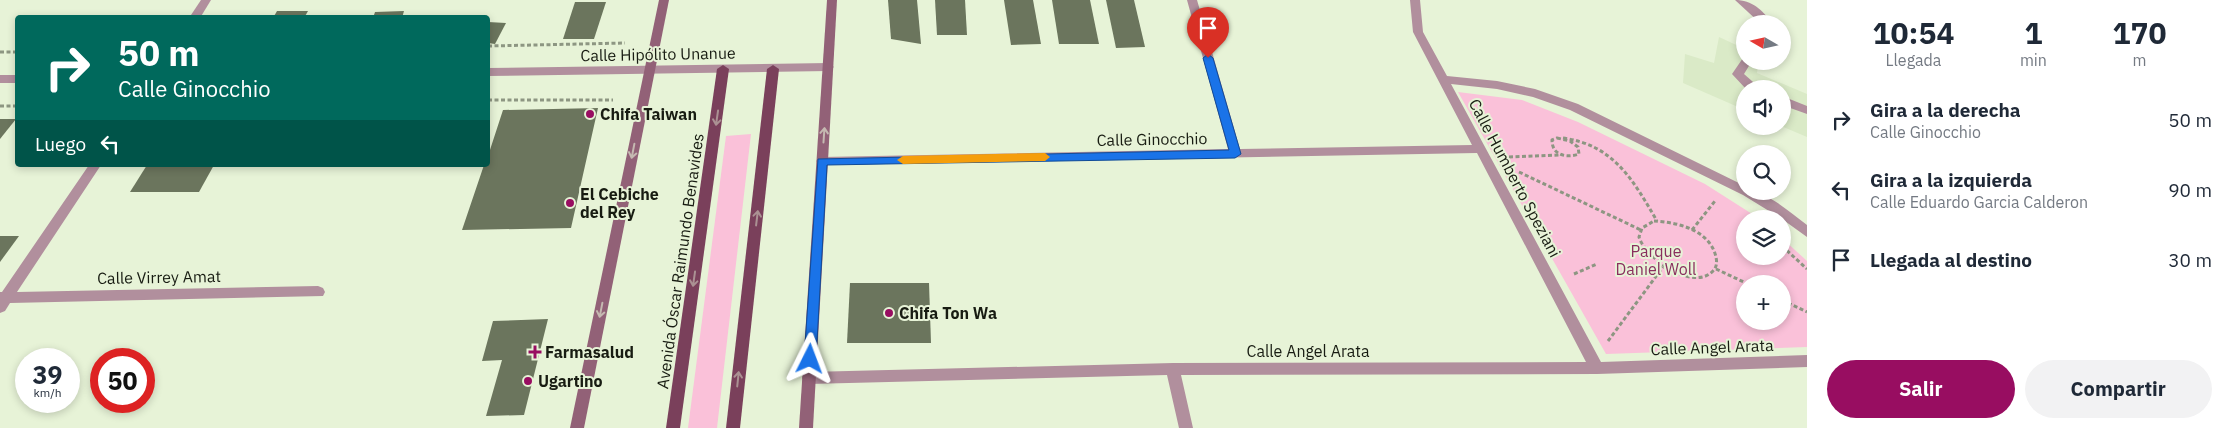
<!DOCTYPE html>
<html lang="es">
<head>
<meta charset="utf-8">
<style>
  :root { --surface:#fff; --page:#f2f2f3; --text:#1f2937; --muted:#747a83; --accent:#980d61 }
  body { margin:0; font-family:"IBM Plex Sans",sans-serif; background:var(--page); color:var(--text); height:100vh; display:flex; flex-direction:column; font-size:19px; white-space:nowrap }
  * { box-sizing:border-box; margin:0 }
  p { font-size:16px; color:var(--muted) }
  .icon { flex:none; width:28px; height:28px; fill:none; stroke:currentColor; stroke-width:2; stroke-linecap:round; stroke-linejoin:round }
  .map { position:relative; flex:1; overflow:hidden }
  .details { display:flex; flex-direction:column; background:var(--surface); width:425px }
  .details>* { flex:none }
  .top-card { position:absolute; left:15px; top:15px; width:475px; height:152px; border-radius:5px; box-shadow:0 2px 8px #0003; background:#00695c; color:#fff; overflow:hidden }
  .needle { width:32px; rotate:279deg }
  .buttons { position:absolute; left:1736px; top:15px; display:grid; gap:10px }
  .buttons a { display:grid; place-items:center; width:55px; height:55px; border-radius:50%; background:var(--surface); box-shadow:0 2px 8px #0003; font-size:25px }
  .speed { position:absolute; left:15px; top:348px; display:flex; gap:10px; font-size:25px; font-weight:700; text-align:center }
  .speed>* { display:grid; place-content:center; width:65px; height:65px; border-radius:50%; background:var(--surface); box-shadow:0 2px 8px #0003; line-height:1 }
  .speed small { font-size:12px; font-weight:400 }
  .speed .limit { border:8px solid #d22; background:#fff; color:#111 }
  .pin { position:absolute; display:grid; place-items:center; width:42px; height:42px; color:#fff; margin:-51px -21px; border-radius:50% 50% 50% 0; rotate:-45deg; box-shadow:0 0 5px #0007 }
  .pin .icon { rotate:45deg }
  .me { position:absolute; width:55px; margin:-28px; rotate:3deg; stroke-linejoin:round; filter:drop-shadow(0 0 4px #0008) }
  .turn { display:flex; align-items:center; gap:18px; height:105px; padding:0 20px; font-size:22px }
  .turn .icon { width:65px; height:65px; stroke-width:2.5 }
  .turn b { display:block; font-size:35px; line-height:42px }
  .then { display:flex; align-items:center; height:48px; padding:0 20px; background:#0003; gap:10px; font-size:19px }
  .eta { display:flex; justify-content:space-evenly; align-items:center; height:85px; text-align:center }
  .eta b { font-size:30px; font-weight:700; line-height:35px }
  .action { display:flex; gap:10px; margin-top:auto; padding:10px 20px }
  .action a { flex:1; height:58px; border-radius:30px; background:var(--accent); color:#fff; font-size:20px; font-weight:700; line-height:58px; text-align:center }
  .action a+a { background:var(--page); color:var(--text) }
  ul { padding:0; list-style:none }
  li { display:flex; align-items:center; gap:15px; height:70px; padding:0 20px }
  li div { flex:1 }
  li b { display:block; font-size:19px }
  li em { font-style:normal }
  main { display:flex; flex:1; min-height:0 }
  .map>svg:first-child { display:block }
</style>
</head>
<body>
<main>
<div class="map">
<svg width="1807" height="428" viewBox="0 0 1807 428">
  <rect width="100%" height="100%" fill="#e7f3d7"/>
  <polygon fill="#daeac7" points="1719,37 1745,49 1745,61 1759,61 1757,73 1807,94 1807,137 1781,126 1782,89 1745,89 1745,110 1683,83 1685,54 1714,63"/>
  <g fill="#fac1d9" fill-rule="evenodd">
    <path d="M1458 92 1522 100 1578 122 1705 184 1760 219H1745V256H1782L1783 239 1807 261V347L1606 354ZM1745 284H1782V321H1745Z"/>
    <polygon points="751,134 717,428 688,428 726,136"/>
  </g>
  <g fill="#6b755d">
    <polygon points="888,0 917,0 921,44 891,39"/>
    <polygon points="935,0 965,0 967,35 937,35"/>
    <polygon points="1004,0 1033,0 1041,44 1011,45"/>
    <polygon points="1052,0 1090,0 1099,44 1059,44"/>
    <polygon points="1106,0 1134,0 1145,47 1116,48"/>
    <polygon points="575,2 606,2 594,39 563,39"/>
    <polygon points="277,11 308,11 304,18 273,18"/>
    <polygon points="404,11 402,18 373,18 375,12"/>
    <polygon points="488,22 506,23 495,44 488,43"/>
    <polygon points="598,108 571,228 462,230 484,165 488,165 488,156 503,110"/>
    <polygon points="0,119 16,119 0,139"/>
    <polygon points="147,165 214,165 199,192 130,192"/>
    <polygon points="0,236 19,236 0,262"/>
    <polygon points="850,283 929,283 931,343 847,343"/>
    <polygon points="548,319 524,415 486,416 502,360 482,361 493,321"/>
  </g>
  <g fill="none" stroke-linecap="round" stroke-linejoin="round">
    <g stroke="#8d9682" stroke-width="3" stroke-dasharray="4 2.5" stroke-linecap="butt">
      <polyline points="488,46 625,43"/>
      <polyline points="0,52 18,52"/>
      <polyline points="488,100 613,100"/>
      <polyline points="0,106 18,106"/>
      <path d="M1557 138 1570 141 1578 147 1579 154C1567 158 1552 156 1552 140Z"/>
      <path d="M1563 138C1614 145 1633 180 1657 221"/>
      <polyline points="1509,157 1561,155"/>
      <polyline points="1519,172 1641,230"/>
      <path d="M1654 221C1677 222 1710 230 1716 257 1717 262 1717 267 1713 271 1693 292 1645 258 1639 237L1642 228Z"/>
      <polyline points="1692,230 1715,201"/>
      <polyline points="1782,246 1807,269"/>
      <polyline points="1716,269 1748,284"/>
      <polyline points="1574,274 1597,264"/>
      <polyline points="1782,300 1807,312"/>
      <polyline points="1608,341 1663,267"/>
    </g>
    <g fill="#b18f9d" fill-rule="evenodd">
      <path d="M1735 0C1752 0 1763 10 1772 24H1761Z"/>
      <polygon points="1743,58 1745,58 1745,61 1752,61 1744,74 1761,89 1746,89 1732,74"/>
      <polygon points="1782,96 1807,106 1807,114 1782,105"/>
    </g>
    <g fill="#b18f9d" fill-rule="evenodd">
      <polygon points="201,0 211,0 200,18 189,18"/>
      <path d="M1187 0H1197L1240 149 1472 145 1413 32 1410 0H1420L1423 32 1447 76 1497 81 1535 89 1578 104 1745 186V191C1768 191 1789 212 1807 225V237L1782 219 1743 195 1570 110 1533 97 1497 89 1451 84 1601 362 1807 355V367L1597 374 1181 375 1193 428H1179L1167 375 809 384 804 382 802 378 804 374 809 372 1173 363 1586 362 1477 153 822 165 816 161 822 157 1228 149Z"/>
      <polygon points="829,63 834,67 829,71 488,76 488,68"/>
      <rect x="0" y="75" width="18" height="8"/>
      <polygon points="89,165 101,165 17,292 318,286 323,288 325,292 323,296 10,303 5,311 0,313 0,292 2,292"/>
    </g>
    <g fill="#926177" fill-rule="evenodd">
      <polygon points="659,0 669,0 584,428 570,428"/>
      <polygon points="827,0 837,0 813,428 799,428"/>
    </g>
    <g fill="#7a405b" fill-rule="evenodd">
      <polygon points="723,65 729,69 680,428 666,428 717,69"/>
      <polygon points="773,65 779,69 740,428 726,428 767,69"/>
    </g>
  </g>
  <defs><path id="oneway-shaft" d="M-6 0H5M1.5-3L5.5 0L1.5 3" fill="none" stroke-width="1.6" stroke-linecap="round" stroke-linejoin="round" transform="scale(1.25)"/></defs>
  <g stroke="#ab9193">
    <use href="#oneway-shaft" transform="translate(717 118) rotate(98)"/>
    <use href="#oneway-shaft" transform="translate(757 218) rotate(-83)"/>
    <use href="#oneway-shaft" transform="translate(694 279) rotate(98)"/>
    <use href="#oneway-shaft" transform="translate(738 379) rotate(-84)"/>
  </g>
  <g stroke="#c5b9b1">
    <use href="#oneway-shaft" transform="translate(824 135) rotate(-86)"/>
    <use href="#oneway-shaft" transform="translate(633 151) rotate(101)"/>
    <use href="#oneway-shaft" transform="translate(601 310) rotate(101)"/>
  </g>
  <polygon fill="#1a73e8" stroke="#114b97" points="1208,54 1213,58 1241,154 1235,158 827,165 816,359 814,363 810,364 805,363 804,359 818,159 1229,150 1203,58"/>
  <polygon fill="#f59e0b" points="1045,153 1050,157 1045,161 903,164 897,160 903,156"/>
  <g fill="#980d61" stroke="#e7f3d7" stroke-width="2">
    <circle cx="590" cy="114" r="5"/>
    <circle cx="570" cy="203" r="5"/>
    <circle cx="889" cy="313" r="5"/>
    <path d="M532.5 344.5h5v5h5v5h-5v5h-5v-5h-5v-5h5z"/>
    <circle cx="528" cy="381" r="5"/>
  </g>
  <g text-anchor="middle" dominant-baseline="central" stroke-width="4" stroke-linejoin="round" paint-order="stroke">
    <g font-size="16" fill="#181c12" stroke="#e7f3d7">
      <text transform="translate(658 54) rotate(-1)">Calle Hipólito Unanue</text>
      <text transform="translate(1152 139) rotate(-1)">Calle Ginocchio</text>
      <text transform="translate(1515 178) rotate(62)">Calle Humberto Speziani</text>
      <text transform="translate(680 261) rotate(-82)">Avenida Óscar Raimundo Benavides</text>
      <text transform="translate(159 277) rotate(-1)">Calle Virrey Amat</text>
      <text transform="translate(1712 347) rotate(-2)">Calle Angel Arata</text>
      <text x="1308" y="351">Calle Angel Arata</text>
    </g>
    <g font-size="16" font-weight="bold" fill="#181c12" stroke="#e7f3d7" text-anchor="start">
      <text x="600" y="114">Chifa Taiwan</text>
      <text x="580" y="194">El Cebiche<tspan x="580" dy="18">del Rey</tspan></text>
      <text x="899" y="313">Chifa Ton Wa</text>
      <text x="545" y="352">Farmasalud</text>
      <text x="538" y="381">Ugartino</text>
    </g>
    <g font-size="16" fill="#892f5e" stroke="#e7f3d7">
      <text x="1656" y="251">Parque<tspan x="1656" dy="18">Daniel Woll</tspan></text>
    </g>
  </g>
</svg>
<div class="buttons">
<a><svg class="needle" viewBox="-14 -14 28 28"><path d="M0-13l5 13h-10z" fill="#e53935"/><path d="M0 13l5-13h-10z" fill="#747a83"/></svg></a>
<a><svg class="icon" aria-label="sound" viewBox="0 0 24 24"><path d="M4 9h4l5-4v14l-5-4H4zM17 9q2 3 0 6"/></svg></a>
<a><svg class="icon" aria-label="search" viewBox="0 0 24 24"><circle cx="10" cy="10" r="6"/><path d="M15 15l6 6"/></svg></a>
<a><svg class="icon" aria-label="layers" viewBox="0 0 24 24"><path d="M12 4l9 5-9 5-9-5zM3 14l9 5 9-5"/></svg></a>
<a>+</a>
</div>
<div class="speed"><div>39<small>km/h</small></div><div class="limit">50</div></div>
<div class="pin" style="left:1208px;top:58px;background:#d93025"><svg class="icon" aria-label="arrive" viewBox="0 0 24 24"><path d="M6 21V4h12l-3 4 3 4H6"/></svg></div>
<svg class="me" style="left:810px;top:359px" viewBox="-20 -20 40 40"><path d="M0-17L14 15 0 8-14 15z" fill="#1a73e8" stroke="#fff" stroke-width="4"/></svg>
<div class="top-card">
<div class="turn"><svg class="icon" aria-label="right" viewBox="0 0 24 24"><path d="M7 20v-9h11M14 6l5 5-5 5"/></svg><div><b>50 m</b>Calle Ginocchio</div></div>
<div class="then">Luego<svg class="icon" aria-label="left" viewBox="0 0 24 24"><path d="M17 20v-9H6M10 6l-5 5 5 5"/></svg></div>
</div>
</div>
<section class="details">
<div class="eta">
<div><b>10:54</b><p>Llegada</p></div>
<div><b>1</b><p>min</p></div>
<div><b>170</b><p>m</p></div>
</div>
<ul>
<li><svg class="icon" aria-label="right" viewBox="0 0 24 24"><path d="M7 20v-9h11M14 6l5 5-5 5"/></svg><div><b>Gira a la derecha</b><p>Calle Ginocchio</p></div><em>50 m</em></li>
<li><svg class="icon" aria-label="left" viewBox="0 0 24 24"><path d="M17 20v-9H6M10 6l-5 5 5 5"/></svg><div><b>Gira a la izquierda</b><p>Calle Eduardo Garcia Calderon</p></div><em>90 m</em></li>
<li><svg class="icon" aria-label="arrive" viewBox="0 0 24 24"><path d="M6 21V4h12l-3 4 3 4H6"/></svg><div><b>Llegada al destino</b></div><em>30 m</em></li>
</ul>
<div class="action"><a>Salir</a><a>Compartir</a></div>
</section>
</main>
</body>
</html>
